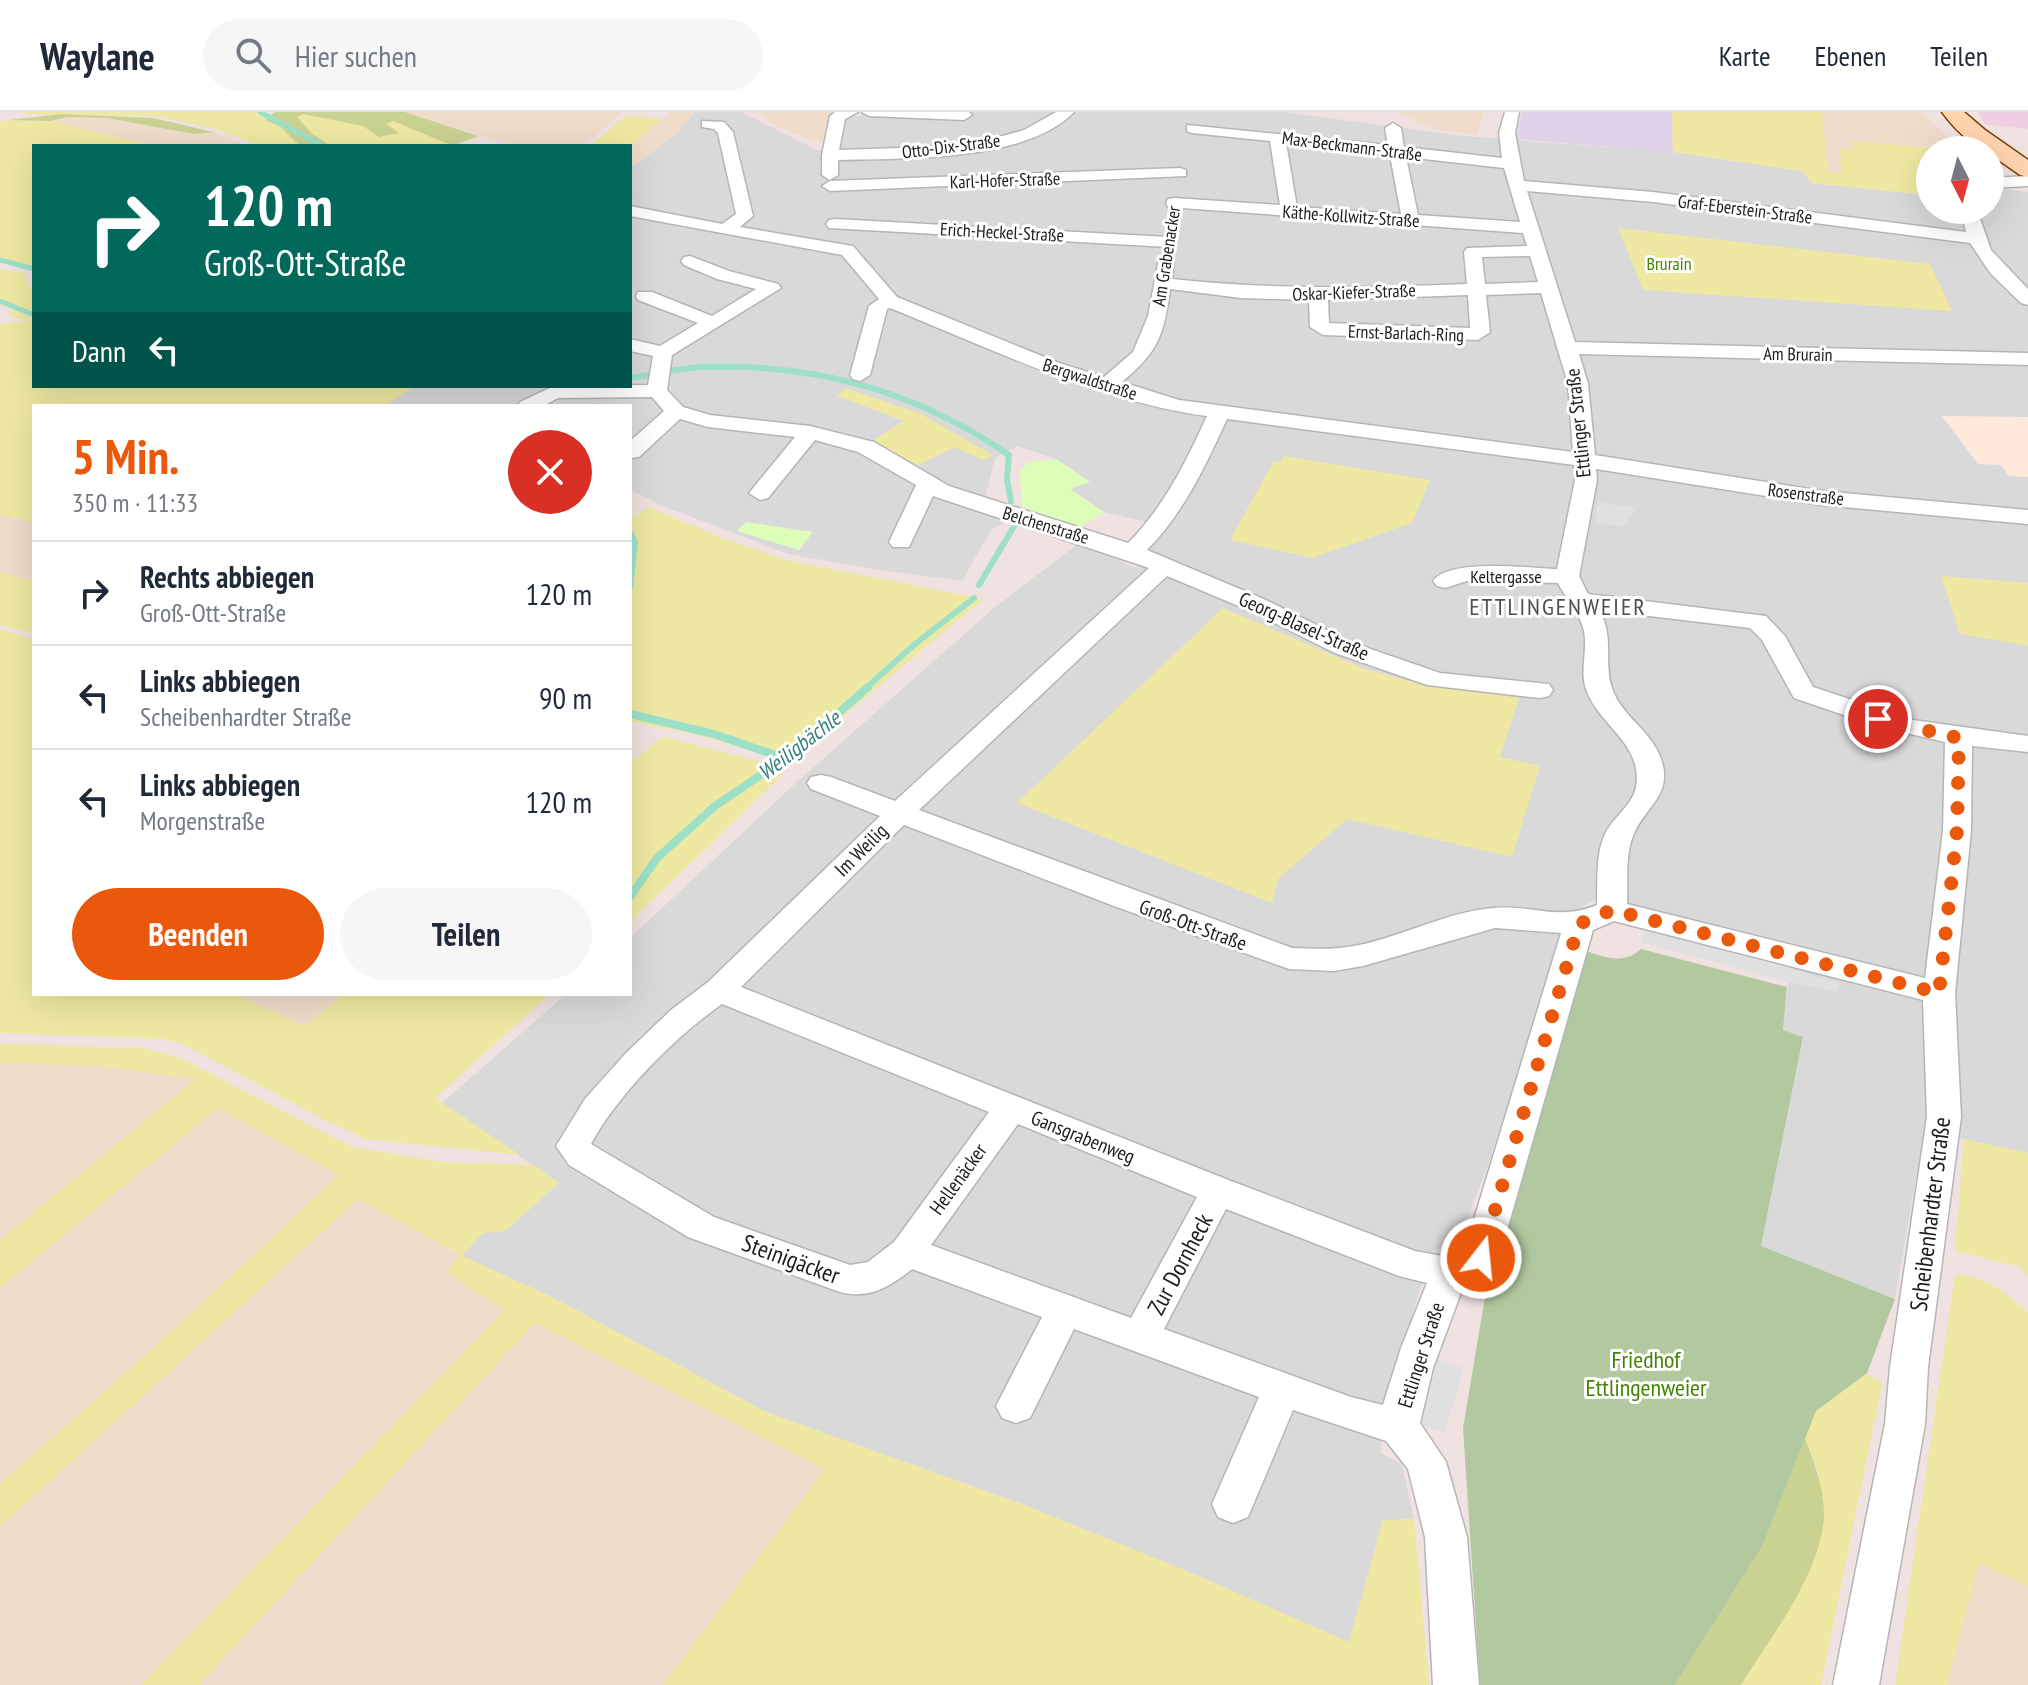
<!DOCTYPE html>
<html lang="de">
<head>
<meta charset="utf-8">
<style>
  :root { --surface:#fff; --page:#f6f6f7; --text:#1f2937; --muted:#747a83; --line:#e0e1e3; --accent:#ea580c }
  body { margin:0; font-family:"PT Sans Narrow",sans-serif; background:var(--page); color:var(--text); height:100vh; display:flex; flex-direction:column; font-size:30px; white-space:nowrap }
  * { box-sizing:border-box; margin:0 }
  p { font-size:26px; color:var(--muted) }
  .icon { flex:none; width:44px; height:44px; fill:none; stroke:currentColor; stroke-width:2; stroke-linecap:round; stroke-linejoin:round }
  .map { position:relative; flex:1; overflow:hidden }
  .drawer { position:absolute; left:32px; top:292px; width:600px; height:592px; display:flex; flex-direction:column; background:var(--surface); border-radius:0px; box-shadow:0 8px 32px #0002 }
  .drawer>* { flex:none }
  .top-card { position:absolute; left:32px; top:32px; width:600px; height:244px; border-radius:0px; box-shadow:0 8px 32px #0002; background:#00695c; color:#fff; overflow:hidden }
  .needle { width:52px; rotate:174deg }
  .controls { position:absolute; left:1916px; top:24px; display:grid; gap:16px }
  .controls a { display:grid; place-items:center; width:88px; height:88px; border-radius:50%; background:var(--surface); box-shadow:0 8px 32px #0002; font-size:40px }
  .pin { position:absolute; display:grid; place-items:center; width:68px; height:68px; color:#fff; margin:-34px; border:4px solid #fff; border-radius:50%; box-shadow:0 2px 8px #0007 }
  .me { position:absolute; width:88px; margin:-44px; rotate:16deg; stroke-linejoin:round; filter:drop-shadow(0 0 6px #0008) }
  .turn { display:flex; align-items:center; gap:28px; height:168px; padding:0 40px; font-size:36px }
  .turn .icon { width:104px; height:104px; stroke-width:2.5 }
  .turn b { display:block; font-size:56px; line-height:68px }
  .then { display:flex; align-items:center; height:76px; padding:0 40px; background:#0003; gap:16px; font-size:30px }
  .round { display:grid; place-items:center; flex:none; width:84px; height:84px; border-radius:42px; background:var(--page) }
  .overview { display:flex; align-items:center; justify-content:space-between; height:136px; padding:0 40px }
  h1 { font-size:48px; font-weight:700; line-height:60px; color:var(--accent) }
  .cta { display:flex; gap:16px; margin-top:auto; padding:16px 40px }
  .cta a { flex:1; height:92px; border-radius:48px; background:var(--accent); color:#fff; font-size:32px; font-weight:700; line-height:92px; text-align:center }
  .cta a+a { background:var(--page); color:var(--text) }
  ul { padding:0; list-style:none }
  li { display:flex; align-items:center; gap:24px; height:104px; padding:0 40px; border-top:2px solid var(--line) }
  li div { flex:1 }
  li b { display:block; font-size:30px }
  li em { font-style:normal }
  header { display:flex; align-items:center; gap:48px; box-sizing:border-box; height:112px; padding:0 40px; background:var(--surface); border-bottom:2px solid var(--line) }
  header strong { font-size:38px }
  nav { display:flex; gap:44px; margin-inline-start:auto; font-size:28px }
  .search { width:560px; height:72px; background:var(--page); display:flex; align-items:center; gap:20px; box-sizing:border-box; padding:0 28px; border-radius:44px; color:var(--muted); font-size:30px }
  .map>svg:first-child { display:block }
</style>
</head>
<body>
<header>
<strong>Waylane</strong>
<div class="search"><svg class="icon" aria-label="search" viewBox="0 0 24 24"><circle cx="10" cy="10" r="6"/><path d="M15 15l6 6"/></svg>Hier suchen</div>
<nav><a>Karte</a><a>Ebenen</a><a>Teilen</a></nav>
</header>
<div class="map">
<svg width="2028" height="1573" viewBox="0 0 2028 1573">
  <rect width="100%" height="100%" fill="#efe2e1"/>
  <polygon fill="#dad9da" points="695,0 741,0 819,39 840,36 847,4 861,4 862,0 1283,0 1463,24 1673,40 1803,59 1811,71 1930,83 1930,98 1990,98 1990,86 2000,77 2028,80 2028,1041 1924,1019 1895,1187 1761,1134 1803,926 1783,919 1792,838 1594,788 1571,803 1487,1056 1456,1135 1433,1138 1417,1187 1388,1293 1380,1340 1402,1353 1414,1407 1383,1409 1350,1531 1027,1394 766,1300 552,1185 461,1144 483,1121 506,1118 559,1071 442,991 566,882 630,882 630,826 798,669 994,496 1079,431 1136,456 1166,415 1104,400 1069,376 1089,369 1056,347 1017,334 995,346 982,400 1010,408 991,418 962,469 880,458 788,442 663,394 630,378 630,294 384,294 415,274 630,274 630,56 676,22"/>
  <polygon fill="#f1cee2" points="1978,0 2028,0 2028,17 1985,12"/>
  <polygon fill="#dfd2e8" points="1522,0 1672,0 1673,40 1516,27"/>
  <polygon fill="#ffe9da" points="1942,304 2028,305 2028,365 2009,364 2001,353 1978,352"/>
  <g fill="#f0dcca">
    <polygon points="405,0 623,0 583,34 514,34"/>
    <polygon points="670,0 695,0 676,22 630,56 630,35"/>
    <polygon points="759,0 833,0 826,31 813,29 774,13 766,9 769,5"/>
    <polygon points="1396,0 1484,0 1477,23 1436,18"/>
    <polygon points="1822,0 1921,0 1960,36 1853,29 1852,38 1840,37 1841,62 1827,60"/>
    <polygon points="66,5 107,6 194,22 213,20 250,34 154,34 51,9"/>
    <polygon points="0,402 34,411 34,469 0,460"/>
    <polygon points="244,882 344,882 304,914 240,885"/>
    <polygon points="0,951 99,954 197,967 0,1128"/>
    <polygon points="218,996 339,1063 158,1232 0,1372 0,1176"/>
    <polygon points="358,1087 461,1144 446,1160 505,1198 141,1573 0,1573 0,1415"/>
    <polygon points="535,1211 826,1357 663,1573 199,1573"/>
    <polygon points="1979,1450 2028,1474 2028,1573 1947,1573"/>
  </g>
  <g fill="#eee8a2">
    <polygon points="25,0 249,0 272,3 266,9 281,15 300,34 260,34 216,17 156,4 22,2"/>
    <polygon points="1672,0 1822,0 1828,60 1841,61 1840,37 1852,38 1853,29 1962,38 1930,38 1930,83 1811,71 1803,59 1673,40"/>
    <polygon points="303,2 363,14 379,25 398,21 385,11 393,9 453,34 331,34 312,22 297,5"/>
    <polygon points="625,4 662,7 630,35 590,34"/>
    <polygon points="9,8 51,9 154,34 34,34 34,156 0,147 0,10"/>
    <polygon points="1618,116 1930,152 1952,199 1643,178"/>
    <polygon points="0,157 25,161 28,173 34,175 34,206 22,208 8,202 16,198 0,192"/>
    <polygon points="34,208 34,274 415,274 384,294 34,294 34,411 0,402 0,212"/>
    <polygon points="846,276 919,301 993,343 983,348 955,335 910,357 868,331 904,309 837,284"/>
    <polygon points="1284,344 1430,368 1412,411 1312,446 1230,428 1274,349 1281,350"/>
    <polygon points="649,395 717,424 786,448 983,487 788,650 698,623 630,609 630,407"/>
    <polygon points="0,460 34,469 34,522 0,513"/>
    <polygon points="1941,464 2028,471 2028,534 1960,522"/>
    <polygon points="1223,496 1365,557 1409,569 1519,586 1500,645 1540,654 1512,745 1347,707 1278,767 1272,791 1017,691"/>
    <polygon points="0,518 34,527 34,882 244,882 241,885 304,914 344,882 550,882 435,986 520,1043 366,1027 327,1009 183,932 164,927 0,921"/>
    <polygon points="663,625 758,649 784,661 630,810 630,651"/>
    <polygon points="0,932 144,936 183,947 352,1035 441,1050 534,1053 559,1071 505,1119 483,1121 462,1144 552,1185 766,1300 1027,1394 1187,1459 1349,1530 1383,1408 1414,1407 1429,1573 663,1573 825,1357 535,1211 199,1573 141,1573 505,1198 446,1160 461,1143 358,1087 0,1415 0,1372 158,1232 339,1063 218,996 0,1176 0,1128 196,967 99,954 0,951"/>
    <polygon points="1964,1027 2028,1041 2028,1166 2021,1155 1955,1139"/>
    <path d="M1955 1163C1986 1164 2006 1180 2028 1201V1474L1979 1451 1947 1573H1895Z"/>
    <polygon points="1867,1261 1882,1271 1821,1573 1741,1573 1802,1476 1819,1363 1805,1326 1816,1299"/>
  </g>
  <g fill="#cad292">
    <polygon points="275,0 405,0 478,24 453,34 393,9 386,12 399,21 379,25 363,14 303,2 297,5 312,22 331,34 300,34 281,15 265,8"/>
    <polygon points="62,2 153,6 213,20 194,22 107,6 67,5 51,9 9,8"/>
    <path d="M1805 1326C1815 1353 1828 1386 1823 1415 1813 1473 1771 1524 1741 1573H1675L1763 1433Z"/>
  </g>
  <path fill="#b2c9a0" d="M1641 837 1787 875 1783 918 1803 925 1761 1134 1895 1187 1867 1261 1816 1299 1763 1433 1675 1573H1480L1463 1316 1486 1179 1585 839C1605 845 1624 853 1641 837Z"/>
  <g fill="#dcfeb9">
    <polygon points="1056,347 1090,370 1070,377 1104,400 1074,419 1022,400 1020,360 1028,350"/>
    <polygon points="746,410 813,420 799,438 737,419"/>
  </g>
  <g fill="#e0e0e0">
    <polygon points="1598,389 1636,396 1623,415 1595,410"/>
    <polygon points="1645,817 1840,871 1837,880 1788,870 1641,830"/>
    <polygon points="1434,1246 1464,1256 1444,1321 1413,1309"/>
  </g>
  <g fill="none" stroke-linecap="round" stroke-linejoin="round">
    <g stroke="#9de0c8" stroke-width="5">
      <polyline points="260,0 323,34"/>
      <polyline points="0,148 34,157"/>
      <polyline points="0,189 34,203"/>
    </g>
    <g stroke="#9de0c8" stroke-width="6">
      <path d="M630 266C654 263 678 256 703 255 814 251 918 280 1009 343L1007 367 1011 390"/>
      <polyline points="630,420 635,430 630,476"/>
      <polyline points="979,473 1016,411"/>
      <polyline points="865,577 915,532 974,486"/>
    </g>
    <g stroke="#9de0c8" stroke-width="8">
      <polyline points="630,602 714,622 775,643 791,640"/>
      <polyline points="630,785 657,746 715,694 796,639 868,575"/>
    </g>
    <defs>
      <g id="minor">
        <path d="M835 0H858L845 7 839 38 931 35 984 29 1024 18 1056 0H1074C1026 50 904 46 838 48V63L830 68 822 63V43L830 4Z"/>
        <polygon points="862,0 969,0 972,3 964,8 869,4"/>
        <path d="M1505 0H1519L1515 21 1524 69 1653 80 1966 120 1961 98H1977L1991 138 2028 177V193L2021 191 1991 162 1970 131 1653 90 1527 79 1575 230 2028 241V253L1579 242 1588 272 1595 343 1822 379 2028 398V412L1822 393 1596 357 1597 368 1579 464 1588 482 1766 504 1785 524 1813 575 1913 608 2028 624V640L1972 634 1971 719 1955 881 1961 1005 1928 1255 1925 1312 1879 1573H1833L1885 1312 1890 1255 1927 1005 1923 888 1614 809 1593 818 1499 1146 1494 1157 1465 1170 1433 1256 1420 1311 1446 1350 1467 1425 1479 1573H1433L1425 1425 1408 1357 1386 1329 1293 1298 1248 1405 1233 1411 1218 1405 1212 1392 1259 1285 1074 1217 1030 1306 1016 1311 1002 1306 996 1294 1042 1205 912 1157C890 1175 866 1189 837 1179L688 1125 569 1053 556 1034 585 987 626 941 671 898 708 870 880 704 811 677 807 671 811 665 821 663 831 665 895 689 1149 456 933 384 909 435H893L889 430 916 373 858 340 815 328 768 386 760 388 749 381 795 325 708 315 680 307 639 345 631 346 630 329 664 299 652 285 558 286 543 294H517L520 290 554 274 648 273 653 244 630 239V227L660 234 698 211 638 188 636 184 638 180H652L712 204 756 177 717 167 684 153 681 149 684 145 690 144 729 159 778 172 781 176 672 243 667 278 683 295 710 303 810 314 874 330 949 374 1128 431C1164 395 1186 350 1207 304 1101 290 989 236 890 196L887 197 870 263 860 269 853 267 850 263 869 194 879 187 842 143 630 104V94L722 112 736 102 718 21 714 17 702 15V9L724 10 733 20 753 104 740 115 853 134 897 185 1059 251 1104 265 1133 240 1148 204 1159 146 1165 145 1174 150 1172 167C1273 178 1365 176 1467 172L1464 140 1467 136 1527 134 1523 121 1168 95 1166 91 1168 87 1174 86 1280 93 1270 29 1192 21 1187 19V13L1388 33 1385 16 1393 11 1401 16 1404 35 1502 46 1499 21ZM1286 31 1390 43 1401 102 1297 95ZM1406 45 1504 56 1520 110 1418 103ZM1530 144 1538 170 1485 172 1482 145ZM1170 177 1241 186 1309 188 1310 215 1323 223 1478 228 1490 220 1486 183 1541 181 1568 272 1573 340 1179 288 1122 270C1158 240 1164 224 1170 177ZM1468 183 1470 216 1329 211 1328 188ZM1227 307 1574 353 1575 368 1557 457C1529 456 1449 446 1433 469L1437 474 1445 476 1467 469 1558 471C1566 487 1580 501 1584 519 1588 539 1579 561 1587 580 1601 615 1643 632 1636 675 1633 692 1614 705 1606 720 1595 741 1598 770 1597 793 1558 809 1534 793 1495 796 1448 799 1404 824 1359 833 1336 838 1315 837 1292 836L919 698 1167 464 1248 498 1335 541 1427 573 1540 586 1549 584 1553 578 1549 572 1440 561 1353 531 1266 488 1147 438C1183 402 1206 353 1227 307ZM1599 498 1750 516 1762 528 1794 586 1876 614 1945 630 1943 719 1925 866 1627 792C1628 770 1625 744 1633 724 1644 695 1674 683 1661 647 1652 619 1621 604 1612 576 1603 549 1615 525 1599 498ZM904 713 1114 794 1289 857 1334 859 1363 854 1495 816 1561 821 1465 1137 1448 1145 1415 1139 1231 1069 741 875ZM722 892 989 1000 894 1130 868 1150 850 1153 714 1105 591 1032C618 982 676 924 722 892ZM1018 1012 1197 1085 1131 1206 931 1133ZM1226 1097 1399 1164 1427 1171 1401 1236 1383 1293 1351 1285 1164 1217Z"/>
        <polygon points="1180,56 1186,58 1186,64 830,79 822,74 830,69"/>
        <polygon points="2028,64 2028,74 1990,76 1990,66"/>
        <polygon points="835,107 1168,125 1177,130 1168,135 829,116 826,112 829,108"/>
      </g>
      <path id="secondary" d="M1942 0H1964L1985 18 2028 48V65L2020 63 1990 42V38C1972 36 1952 14 1942 0Z"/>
    </defs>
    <use href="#minor" stroke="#b5b5b5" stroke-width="3"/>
    <use href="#secondary" stroke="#773d00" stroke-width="3"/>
    <use href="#minor" fill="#fff" fill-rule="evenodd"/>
    <use href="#secondary" fill="#ffd4af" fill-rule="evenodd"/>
  </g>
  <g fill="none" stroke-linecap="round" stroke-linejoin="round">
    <polyline stroke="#ea580c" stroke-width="14" stroke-dasharray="0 25.2" points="1481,1146 1579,812 1612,798 1939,881 1957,719 1959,626 1878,607"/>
  </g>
  <g text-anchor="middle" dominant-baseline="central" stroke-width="6" stroke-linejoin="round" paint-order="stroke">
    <g font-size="18" fill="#1c1c1c" stroke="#fff">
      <text transform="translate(951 34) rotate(-7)">Otto-Dix-Straße</text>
      <text transform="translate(1352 34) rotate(7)">Max-Beckmann-Straße</text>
      <text transform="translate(1005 68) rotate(-2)">Karl-Hofer-Straße</text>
      <text transform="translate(1745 97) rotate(7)">Graf-Eberstein-Straße</text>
      <text transform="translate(1351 104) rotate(4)">Käthe-Kollwitz-Straße</text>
      <text transform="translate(1002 120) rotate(3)">Erich-Heckel-Straße</text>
      <text transform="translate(1166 144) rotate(-81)">Am Grabenacker</text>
      <text transform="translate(1354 180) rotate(-2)">Oskar-Kiefer-Straße</text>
      <text transform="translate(1406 221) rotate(2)">Ernst-Barlach-Ring</text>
      <text transform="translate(1798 242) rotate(1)">Am Brurain</text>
      <text transform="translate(1090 267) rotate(18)">Bergwaldstraße</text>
      <text transform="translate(1806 382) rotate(7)">Rosenstraße</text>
      <text transform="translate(1046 413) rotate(17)">Belchenstraße</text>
      <text x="1506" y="464">Keltergasse</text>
    </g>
    <g font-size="18" fill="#438202" stroke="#fff">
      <text x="1669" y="151">Brurain</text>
    </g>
    <g font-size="20" fill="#1c1c1c" stroke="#fff">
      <text transform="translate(1578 311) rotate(-96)">Ettlinger Straße</text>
      <text transform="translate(1304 514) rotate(24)">Georg-Blasel-Straße</text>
      <text transform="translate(861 738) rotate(-45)">Im Weilig</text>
      <text transform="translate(1193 813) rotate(20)">Groß-Ott-Straße</text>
      <text transform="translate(1083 1025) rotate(22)">Gansgrabenweg</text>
      <text transform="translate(958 1067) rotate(-54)">Hellenäcker</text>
      <text transform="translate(1421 1243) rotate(-72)">Ettlinger Straße</text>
    </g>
    <g font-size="22" font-style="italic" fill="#33827b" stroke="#fff">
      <text transform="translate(799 633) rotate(-38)">Weiligbächle</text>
    </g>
    <g font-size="24" letter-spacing="2" fill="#4f4f4f" stroke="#fff">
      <text x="1558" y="494">ETTLINGENWEIER</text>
    </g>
    <g font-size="24" fill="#1c1c1c" stroke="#fff">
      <text transform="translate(1930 1102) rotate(-83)">Scheibenhardter Straße</text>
      <text transform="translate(791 1147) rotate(20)">Steinigäcker</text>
      <text transform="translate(1180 1152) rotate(-62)">Zur Dornheck</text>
    </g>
    <g font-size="24" fill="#438202" stroke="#fff">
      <text x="1646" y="1247">Friedhof<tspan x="1646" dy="28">Ettlingenweier</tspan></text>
    </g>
  </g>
</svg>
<div class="controls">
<a><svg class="needle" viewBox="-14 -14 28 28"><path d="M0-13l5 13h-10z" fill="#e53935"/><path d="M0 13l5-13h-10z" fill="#747a83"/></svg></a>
</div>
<div class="pin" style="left:1878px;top:607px;background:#d93025"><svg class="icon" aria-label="arrive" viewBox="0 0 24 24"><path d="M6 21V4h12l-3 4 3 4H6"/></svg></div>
<svg class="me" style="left:1481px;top:1146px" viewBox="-20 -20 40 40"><circle r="17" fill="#ea580c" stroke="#fff" stroke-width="3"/><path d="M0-11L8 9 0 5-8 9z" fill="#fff"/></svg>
<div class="top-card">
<div class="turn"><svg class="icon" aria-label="right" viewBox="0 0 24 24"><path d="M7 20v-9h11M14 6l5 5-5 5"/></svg><div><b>120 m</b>Groß-Ott-Straße</div></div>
<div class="then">Dann<svg class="icon" aria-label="left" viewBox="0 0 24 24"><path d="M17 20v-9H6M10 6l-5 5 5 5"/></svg></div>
</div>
<section class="drawer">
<div class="overview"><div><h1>5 Min.</h1><p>350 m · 11:33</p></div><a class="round" style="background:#d93025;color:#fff"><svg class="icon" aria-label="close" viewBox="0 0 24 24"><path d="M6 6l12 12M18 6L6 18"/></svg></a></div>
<ul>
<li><svg class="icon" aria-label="right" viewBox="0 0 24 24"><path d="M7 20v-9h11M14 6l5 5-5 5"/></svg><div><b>Rechts abbiegen</b><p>Groß-Ott-Straße</p></div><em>120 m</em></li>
<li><svg class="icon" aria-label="left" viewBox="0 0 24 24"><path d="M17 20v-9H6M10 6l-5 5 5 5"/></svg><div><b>Links abbiegen</b><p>Scheibenhardter Straße</p></div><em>90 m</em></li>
<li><svg class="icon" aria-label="left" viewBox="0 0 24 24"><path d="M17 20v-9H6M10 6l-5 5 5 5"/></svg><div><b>Links abbiegen</b><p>Morgenstraße</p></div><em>120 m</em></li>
</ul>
<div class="cta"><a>Beenden</a><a>Teilen</a></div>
</section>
</div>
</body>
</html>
